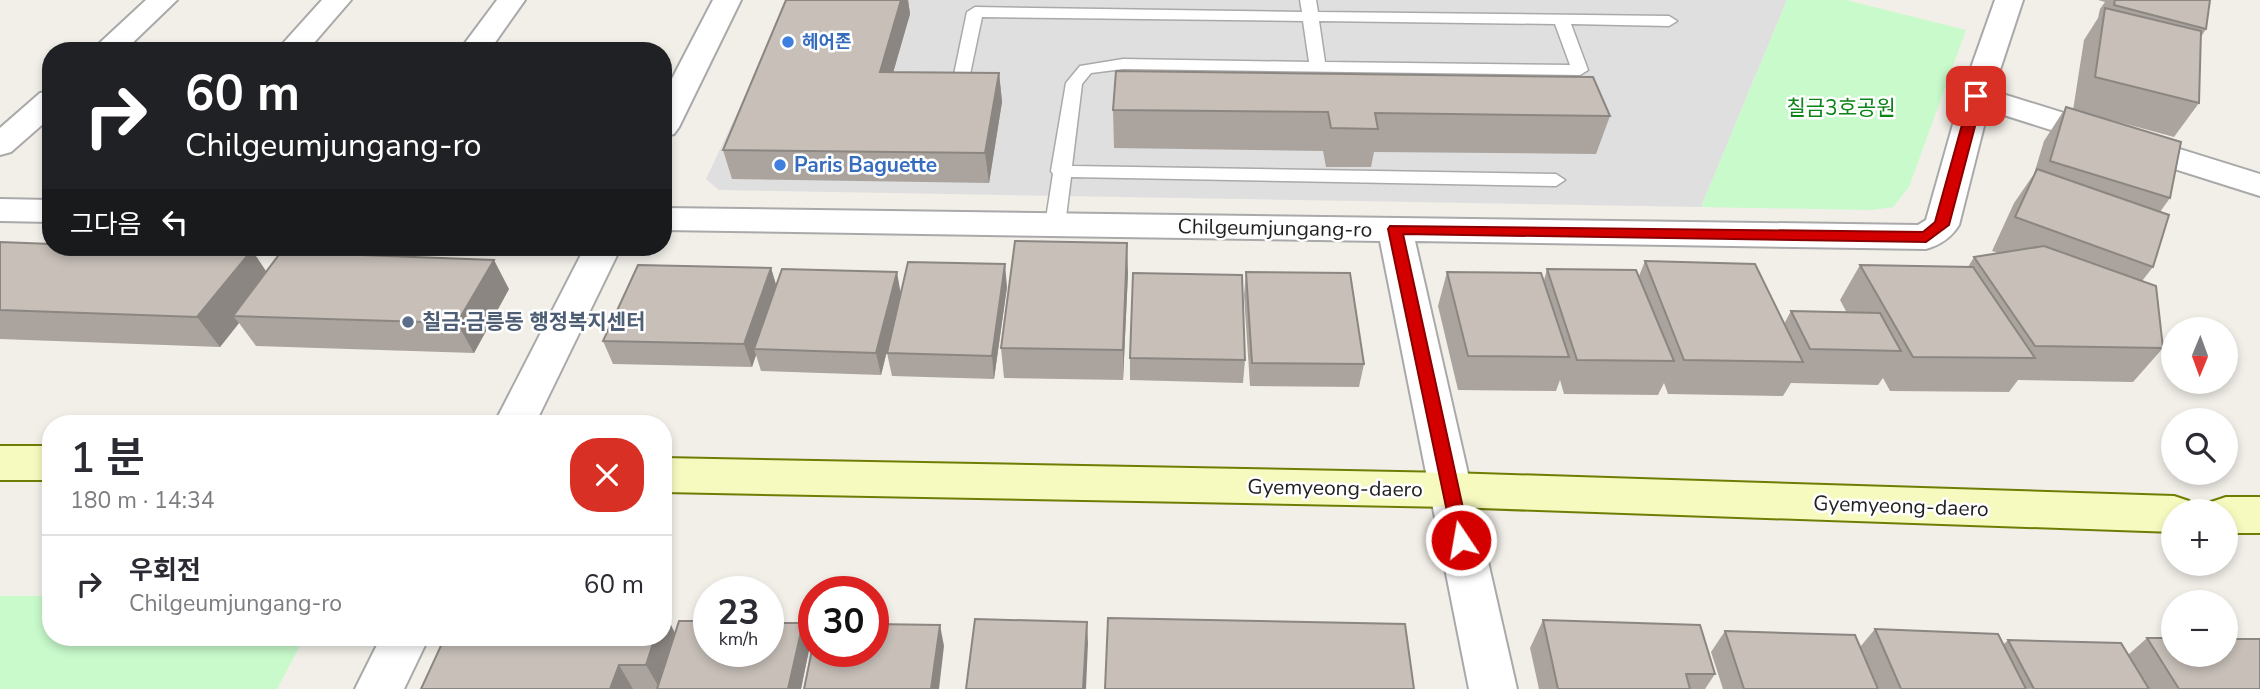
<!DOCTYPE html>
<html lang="ko">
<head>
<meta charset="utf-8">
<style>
  :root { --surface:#fff; --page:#f2f2f3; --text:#2b2b33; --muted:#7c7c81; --line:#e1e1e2 }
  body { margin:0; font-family:"Nunito Sans","Noto Sans KR",sans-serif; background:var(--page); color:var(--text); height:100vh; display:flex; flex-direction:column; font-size:26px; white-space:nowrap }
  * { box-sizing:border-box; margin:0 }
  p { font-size:23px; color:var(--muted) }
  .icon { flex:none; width:38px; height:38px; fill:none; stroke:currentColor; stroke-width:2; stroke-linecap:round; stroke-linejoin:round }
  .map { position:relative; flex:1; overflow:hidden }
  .drawer { position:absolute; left:42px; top:415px; width:630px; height:231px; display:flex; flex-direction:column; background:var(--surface); border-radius:28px; box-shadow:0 4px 10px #0003 }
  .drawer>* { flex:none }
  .guide { position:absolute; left:42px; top:42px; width:630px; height:214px; border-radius:28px; box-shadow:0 4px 10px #0003; background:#202124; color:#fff; overflow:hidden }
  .needle { width:46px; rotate:181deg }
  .tools { position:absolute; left:2161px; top:317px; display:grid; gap:14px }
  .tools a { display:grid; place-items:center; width:77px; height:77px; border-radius:50%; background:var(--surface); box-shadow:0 4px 10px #0003; font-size:35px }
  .speed { position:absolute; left:693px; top:576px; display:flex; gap:14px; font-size:35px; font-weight:700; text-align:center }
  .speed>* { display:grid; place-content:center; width:91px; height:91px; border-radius:50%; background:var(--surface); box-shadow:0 4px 10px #0003; line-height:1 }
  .speed small { font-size:18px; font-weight:400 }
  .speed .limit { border:10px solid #d22; background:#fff; color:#111 }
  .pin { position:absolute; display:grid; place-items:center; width:60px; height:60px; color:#fff; margin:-30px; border-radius:14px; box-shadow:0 4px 10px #0006 }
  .me { position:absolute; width:77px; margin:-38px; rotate:348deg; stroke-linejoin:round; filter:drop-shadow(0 0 5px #0008) }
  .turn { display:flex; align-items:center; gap:24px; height:147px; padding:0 28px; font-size:32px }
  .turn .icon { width:91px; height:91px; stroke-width:2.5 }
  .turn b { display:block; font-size:49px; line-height:60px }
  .then { display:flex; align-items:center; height:66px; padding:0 28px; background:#0003; gap:14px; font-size:26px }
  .round { display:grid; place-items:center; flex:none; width:74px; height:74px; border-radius:28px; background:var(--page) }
  .head { display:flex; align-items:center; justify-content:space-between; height:119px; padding:0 28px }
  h1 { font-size:42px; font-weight:600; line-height:52px }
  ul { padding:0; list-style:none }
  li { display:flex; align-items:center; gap:21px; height:98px; padding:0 28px; border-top:2px solid var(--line) }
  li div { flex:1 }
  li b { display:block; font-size:26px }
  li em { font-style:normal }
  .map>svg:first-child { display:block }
</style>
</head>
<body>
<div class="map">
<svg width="2260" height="689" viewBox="0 0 2260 689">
  <rect width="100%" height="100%" fill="#f2efe9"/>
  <polygon fill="#e0dfdf" points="790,0 1787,0 1701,207 719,190 706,179"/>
  <g fill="#c8facc">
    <polygon points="1787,0 1846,0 1966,30 1909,187 1893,207 1871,210 1701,207"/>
    <polygon points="0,596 51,596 51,637 304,638 277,689 0,689"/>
  </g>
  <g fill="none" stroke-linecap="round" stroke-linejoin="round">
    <defs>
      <path id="lane" d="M1300 0H1316L1318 12 1669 16 1677 21 1669 26 1571 24 1588 70 1580 75 1123 69 1091 73 1082 84 1072 166 1556 174 1565 180 1556 186 1071 177 1065 225 1062 229H1048L1045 225 1053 174 1051 171 1066 83 1080 66 1123 59 1309 62 1303 21 982 17 968 84 960 89 952 84 967 12 975 7 1302 12ZM1319 21 1555 24 1570 65 1325 62Z"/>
      <g id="street">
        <polygon points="146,0 177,0 124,51 91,51"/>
        <polygon points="322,0 351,0 307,51 276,51"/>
        <polygon points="497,0 525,0 489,51 459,51"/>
        <polygon points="713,0 741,0 679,127 674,134 663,137 663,96"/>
        <path d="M1995 0H2023L1993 91 2260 174V196L1988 110 1959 225C1951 238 1940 245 1926 249L1415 241 1517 689H1469L1380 241 663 230V208L1918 225 1926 220 1961 96Z"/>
        <polygon points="51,91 51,117 11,152 0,155 0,128 40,93"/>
        <polygon points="0,199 51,200 51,222 0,221"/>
        <polygon points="585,247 621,247 535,424 494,424"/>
        <polygon points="381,637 429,637 404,689 355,689"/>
      </g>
      <g id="secondary">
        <rect x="0" y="446" width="51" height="34"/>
        <polygon points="663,458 1450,473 2174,496 2189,501 2194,511 2174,511 2174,532 1450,507 663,492"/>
        <polygon points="2226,497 2260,497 2260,533 2226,533 2226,511 2206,511 2211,502"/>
      </g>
    </defs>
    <use href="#lane" stroke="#a9a9a9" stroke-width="3"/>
    <use href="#street" stroke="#a9a9a9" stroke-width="4"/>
    <use href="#secondary" stroke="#707d05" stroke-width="4"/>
    <use href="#lane" fill="#fff" fill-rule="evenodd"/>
    <use href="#street" fill="#fff" fill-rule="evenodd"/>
    <use href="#secondary" fill="#f7fabf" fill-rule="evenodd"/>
  </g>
  <g fill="#aba49e">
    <polygon points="786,0 908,0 910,14 893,72 999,73 1002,102 989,183 732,179 723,150"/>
    <polygon points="2098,0 2210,0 2206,29 2201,37 2199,103 2174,137 2078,111 2170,198 2160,212 2153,267 2142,281 2163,348 2133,382 2018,380 2009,392 1890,391 1883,378 1878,385 1791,383 1783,396 1668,394 1664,383 1658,395 1564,394 1560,380 1556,391 1458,390 1438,306 1447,272 1544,280 1547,269 1639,276 1645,261 1784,324 1791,311 1847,313 1840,300 1860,265 1968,267 1974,257 1998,253 1992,251 2014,203 2034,174 2044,141 2066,107 2073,110 2084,40 2098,18 2100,9 2105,2"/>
    <polygon points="1113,110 1610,116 1596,154 1374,152 1371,167 1326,167 1323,151 1114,148"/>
    <polygon points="0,242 266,271 509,289 474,353 256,346 239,323 220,347 0,339"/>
    <polygon points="771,268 776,285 901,295 1007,287 994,379 892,376 887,353 895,319 881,375 761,371 756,355 752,367 613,364 603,341"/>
    <polygon points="1246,272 1364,364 1359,387 1250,386 1244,295"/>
    <polygon points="1128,273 1123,380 1004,378 1001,348"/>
    <polygon points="1130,358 1245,360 1243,383 1130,380"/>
    <polygon points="1543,620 1715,674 1705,689 1539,689 1530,648"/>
    <polygon points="803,623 810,645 801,689 421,689 675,633"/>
    <polygon points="1875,629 2003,645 2008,640 2128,655 2147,638 2260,689 1723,689 1711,652 1725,631 1860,647"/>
  </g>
  <g fill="#8b8681">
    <polygon points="901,0 908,0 910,14 885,101 880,72"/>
    <polygon points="999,73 1002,102 989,183 985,153"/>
    <polygon points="1127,243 1128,273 1123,380 1123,350"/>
    <polygon points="252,250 272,280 233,316 239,323 220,347 197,317"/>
    <polygon points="494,260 509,289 474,353 457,323"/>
    <polygon points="1005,264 1007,287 994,379 992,356"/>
    <polygon points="771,268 778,291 754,349 756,355 752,367 744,344"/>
    <polygon points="897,272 901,295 881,375 876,353"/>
    <polygon points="664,611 678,639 660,689 646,665 655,637 663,637"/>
    <polygon points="1087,622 1088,643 1086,689 1083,689"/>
    <polygon points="803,623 810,645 801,689 788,689"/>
    <polygon points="940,625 944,646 939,689 931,689"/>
    <polygon points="619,665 633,689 610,689"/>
  </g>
  <g fill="#c7bfb8" stroke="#8b8681" stroke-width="2">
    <polygon points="786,0 901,0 880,72 999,73 985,153 723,150"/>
    <polygon points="2115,0 2210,0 2206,29 2114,5"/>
    <polygon points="2105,8 2201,31 2199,103 2095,77"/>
    <polygon points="1116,71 1593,77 1610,116 1375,113 1378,129 1331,128 1328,112 1113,110"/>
    <polygon points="2066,107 2181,142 2170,198 2050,161"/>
    <polygon points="2037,169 2169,215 2153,267 2015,217"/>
    <polygon points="1015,241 1127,243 1123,350 1001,348"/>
    <polygon points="0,242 51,244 51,247 139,247 252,250 197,317 0,310"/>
    <polygon points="2044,246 2156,286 2163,348 2035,346 1974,257"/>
    <polygon points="281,252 494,260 457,323 233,316"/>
    <polygon points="1645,261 1755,264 1803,362 1684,360"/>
    <polygon points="908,262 1005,264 992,356 887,353"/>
    <polygon points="638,265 771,268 744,344 603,341"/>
    <polygon points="1860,265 1973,267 2035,358 1913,357"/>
    <polygon points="782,269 897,272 876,353 754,349"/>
    <polygon points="1547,269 1636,270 1674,361 1577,360"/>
    <polygon points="1246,272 1350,273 1364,364 1252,363"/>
    <polygon points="1447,272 1541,273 1569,357 1468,356"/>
    <polygon points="1133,273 1242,275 1245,360 1130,358"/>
    <polygon points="1791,311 1880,313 1901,351 1810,349"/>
    <polygon points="1108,618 1405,624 1414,689 1105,689"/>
    <polygon points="975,619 1087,622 1083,689 966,689"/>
    <polygon points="1543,620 1700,625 1715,674 1686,674 1690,689 1558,689"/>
    <polygon points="679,621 709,621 709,651 768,651 768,623 803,623 788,689 657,689"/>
    <polygon points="873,624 940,625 931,689 804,689 814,640 814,651 873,651"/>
    <polygon points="1875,629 1998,634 2026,689 1901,689"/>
    <polygon points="1725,631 1855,635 1878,689 1744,689"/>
    <polygon points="445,637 655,637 646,665 619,665 610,689 421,689"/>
    <polygon points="2147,638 2174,638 2174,654 2226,654 2226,639 2260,639 2260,689 2179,689"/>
    <polygon points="2008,640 2121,643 2149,689 2034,689"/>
  </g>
  <polygon fill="#d40000" stroke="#8a0000" stroke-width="2" points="1976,92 1983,96 1949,225 1926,242 1403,234 1470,540 1467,545 1461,548 1454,545 1388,229 1390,226 1923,232 1935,222 1970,96"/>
  <g fill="#3f7fe0" stroke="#fff" stroke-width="2.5">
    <circle cx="788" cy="42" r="7"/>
    <circle cx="780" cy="165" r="7"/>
  </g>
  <circle fill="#5c6f8a" stroke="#fff" stroke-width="2.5" cx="408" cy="322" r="7"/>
  <g text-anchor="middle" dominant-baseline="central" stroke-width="5" stroke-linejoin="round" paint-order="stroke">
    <g font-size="18" font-weight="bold" fill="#366cbe" stroke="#fff" text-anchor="start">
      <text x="802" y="42">헤어존</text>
    </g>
    <g font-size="21" fill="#0c8416" stroke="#fff">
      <text x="1841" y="108">칠금3호공원</text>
    </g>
    <g font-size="21" font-weight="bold" fill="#366cbe" stroke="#fff" text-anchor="start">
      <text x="794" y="165">Paris Baguette</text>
    </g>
    <g font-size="21" fill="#222" stroke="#fff">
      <text transform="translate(1275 228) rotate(1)">Chilgeumjungang-ro</text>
      <text transform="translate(1335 488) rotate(1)">Gyemyeong-daero</text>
      <text transform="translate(1901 506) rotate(2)">Gyemyeong-daero</text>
    </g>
    <g font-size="21" font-weight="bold" fill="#4e5e75" stroke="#fff" text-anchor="start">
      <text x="422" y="322">칠금·금릉동 행정복지센터</text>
    </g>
  </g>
</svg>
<div class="tools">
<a><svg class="needle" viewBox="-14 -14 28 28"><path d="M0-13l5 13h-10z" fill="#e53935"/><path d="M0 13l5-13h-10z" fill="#7c7c81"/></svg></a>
<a><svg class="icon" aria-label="search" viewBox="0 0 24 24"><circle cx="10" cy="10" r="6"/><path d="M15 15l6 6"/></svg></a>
<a>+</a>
<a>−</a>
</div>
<div class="speed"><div>23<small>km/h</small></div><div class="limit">30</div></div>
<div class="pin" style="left:1976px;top:96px;background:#d93025"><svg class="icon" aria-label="arrive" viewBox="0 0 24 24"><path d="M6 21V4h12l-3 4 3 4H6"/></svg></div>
<svg class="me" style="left:1461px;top:540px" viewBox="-20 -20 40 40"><circle r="17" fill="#d40000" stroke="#fff" stroke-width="3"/><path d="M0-11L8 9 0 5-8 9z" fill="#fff"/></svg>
<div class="guide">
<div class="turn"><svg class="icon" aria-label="right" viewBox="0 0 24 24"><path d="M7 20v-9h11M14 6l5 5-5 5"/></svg><div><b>60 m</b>Chilgeumjungang-ro</div></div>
<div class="then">그다음<svg class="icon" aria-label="left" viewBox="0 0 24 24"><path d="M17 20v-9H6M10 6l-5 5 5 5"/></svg></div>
</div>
<section class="drawer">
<div class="head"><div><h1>1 분</h1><p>180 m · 14:34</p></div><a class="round" style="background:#d93025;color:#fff"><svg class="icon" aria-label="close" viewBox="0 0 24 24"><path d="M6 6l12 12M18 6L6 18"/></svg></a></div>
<ul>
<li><svg class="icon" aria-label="right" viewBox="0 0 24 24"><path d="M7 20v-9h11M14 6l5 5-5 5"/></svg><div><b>우회전</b><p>Chilgeumjungang-ro</p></div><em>60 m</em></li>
</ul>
</section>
</div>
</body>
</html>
